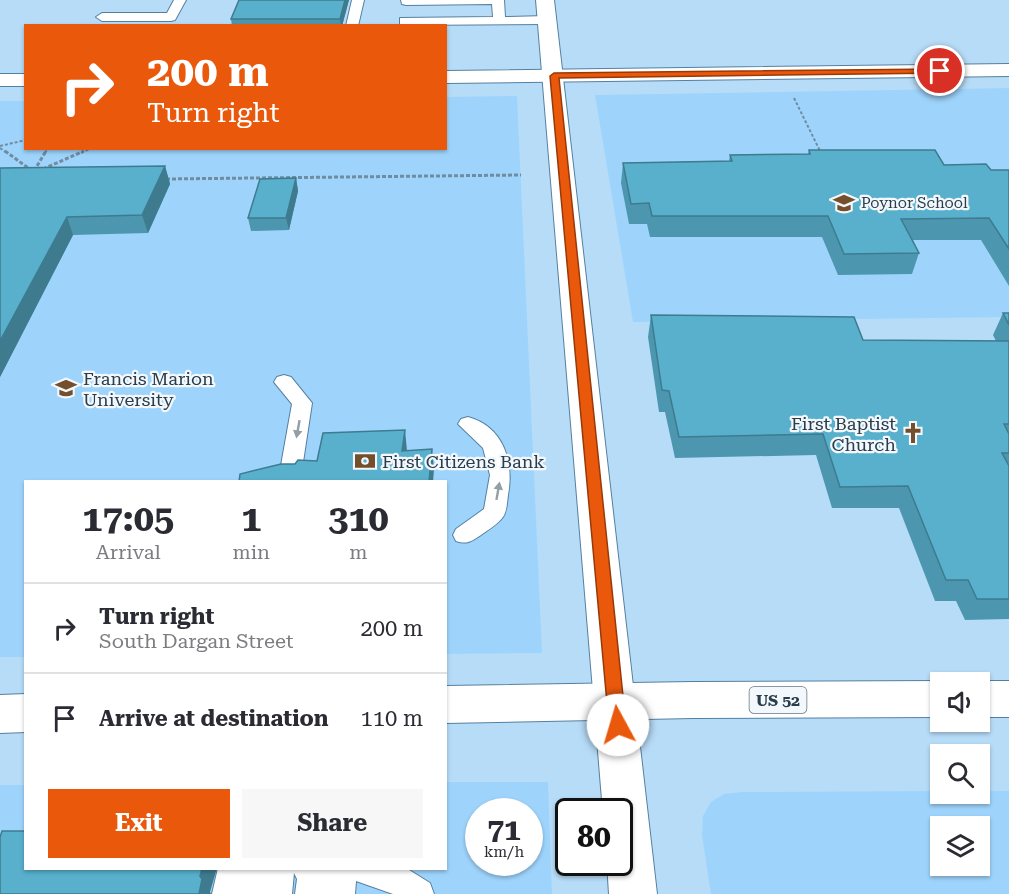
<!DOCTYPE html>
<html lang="en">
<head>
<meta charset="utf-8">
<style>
  :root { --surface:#fff; --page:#f7f7f7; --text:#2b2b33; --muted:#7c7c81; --line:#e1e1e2; --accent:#ea580c }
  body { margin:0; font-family:"Roboto Serif",serif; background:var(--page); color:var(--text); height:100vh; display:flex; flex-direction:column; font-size:22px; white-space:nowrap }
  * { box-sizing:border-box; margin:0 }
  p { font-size:20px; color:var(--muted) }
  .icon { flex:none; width:33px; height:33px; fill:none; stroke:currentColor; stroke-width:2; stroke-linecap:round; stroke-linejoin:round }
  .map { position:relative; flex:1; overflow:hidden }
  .panel { position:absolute; left:24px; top:480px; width:423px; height:390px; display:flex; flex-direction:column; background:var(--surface); border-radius:0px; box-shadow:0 2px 4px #0004 }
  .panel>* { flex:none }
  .hud { position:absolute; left:24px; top:24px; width:423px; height:126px; border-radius:0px; box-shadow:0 2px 4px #0004; background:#ea580c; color:#fff; overflow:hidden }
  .controls { position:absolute; left:930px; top:672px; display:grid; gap:12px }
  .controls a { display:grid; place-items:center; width:60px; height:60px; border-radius:0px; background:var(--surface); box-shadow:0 2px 4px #0004; font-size:30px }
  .speed { position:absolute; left:465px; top:798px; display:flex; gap:12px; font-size:30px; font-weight:700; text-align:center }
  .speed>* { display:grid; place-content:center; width:78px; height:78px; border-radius:50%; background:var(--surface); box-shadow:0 2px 4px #0004; line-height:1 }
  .speed small { font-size:15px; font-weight:400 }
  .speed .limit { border:3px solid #111; border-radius:9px; background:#fff; color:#111 }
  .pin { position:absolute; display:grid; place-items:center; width:51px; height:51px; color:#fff; margin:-26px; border:3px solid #fff; border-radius:50%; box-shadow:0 2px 6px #0007 }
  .me { position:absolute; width:66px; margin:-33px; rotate:354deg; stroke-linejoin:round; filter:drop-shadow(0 0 4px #0008) }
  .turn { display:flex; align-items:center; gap:21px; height:126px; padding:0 24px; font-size:27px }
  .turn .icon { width:78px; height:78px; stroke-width:2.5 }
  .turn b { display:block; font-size:42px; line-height:51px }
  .eta { display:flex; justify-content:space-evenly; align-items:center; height:102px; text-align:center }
  .eta b { font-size:36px; font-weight:700; line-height:42px }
  .cta { display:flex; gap:12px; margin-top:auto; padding:12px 24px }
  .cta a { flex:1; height:69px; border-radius:0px; background:var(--accent); color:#fff; font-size:24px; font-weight:700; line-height:69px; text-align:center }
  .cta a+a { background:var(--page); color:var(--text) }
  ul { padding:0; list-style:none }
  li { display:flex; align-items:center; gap:18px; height:90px; padding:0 24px; border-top:2px solid var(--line) }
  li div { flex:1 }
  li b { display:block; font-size:22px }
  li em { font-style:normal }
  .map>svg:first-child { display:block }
</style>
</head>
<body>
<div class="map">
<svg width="1009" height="894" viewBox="0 0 1009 894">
  <rect width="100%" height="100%" fill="#b7dcf8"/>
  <g fill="#9ed4fc" fill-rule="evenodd">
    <polygon points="1009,88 1009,317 633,322 595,95"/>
    <polygon points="517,96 542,653 446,654 446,482 26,482 25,657 0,657 0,101 25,101 26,148 446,148 446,97"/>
    <path d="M446 782H548L552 894H0V785H25L26 868H446ZM478 812H530V862H478Z"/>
    <path d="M940 791V794H980V791H1009V894H711L702 835 703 816 711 802 724 794 743 792ZM980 826V866H940V826Z"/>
  </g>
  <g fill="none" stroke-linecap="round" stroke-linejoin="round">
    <defs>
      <g id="service">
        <polygon points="174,0 186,0 175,20 171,21 102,21 96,17 102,13 167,13"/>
        <polygon points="352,0 364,0 358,26 346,26"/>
        <polygon points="401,0 504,0 505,17 547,16 553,20 547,24 404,25 400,24 400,18 493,17 492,4 406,5 402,4"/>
        <polygon points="284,375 291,377 312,403 300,482 278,482 292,404 274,382 277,377"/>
        <path d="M468 417C504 427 514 462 508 495 507 502 507 511 503 517 498 524 488 530 481 535 472 541 467 545 456 541L453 535 456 529 484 509 490 475 483 448 458 424 461 419Z"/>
        <polygon points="218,868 406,868 430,883 434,894 393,894 356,881 355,894 295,894 297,879 294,873 292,894 212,894"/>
      </g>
      <g id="minor">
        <polygon points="1009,64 1009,76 446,83 446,71"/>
        <rect x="0" y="74" width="26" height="12"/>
      </g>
      <g id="primary">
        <polygon points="940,681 945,682 940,682 940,717 693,718 446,723 446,686 693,682"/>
        <polygon points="980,681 1009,681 1009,717 980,717 980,682 975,682"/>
        <polygon points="26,694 26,732 0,733 0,695"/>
      </g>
      <polygon id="trunk" points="536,0 554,0 657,894 609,894 607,862 620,862 620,812 603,812"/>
    </defs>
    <use href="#service" stroke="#5480a0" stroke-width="2"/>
    <use href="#minor" stroke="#5480a0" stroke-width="2"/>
    <use href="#primary" stroke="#5480a0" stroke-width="2"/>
    <use href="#trunk" stroke="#5480a0" stroke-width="2"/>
    <g stroke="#708ca1" stroke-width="2" stroke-dasharray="3 2" stroke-linecap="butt">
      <polyline points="794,98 821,153"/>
      <polyline points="0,146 26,140"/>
      <polyline points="0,148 7,153"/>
      <polyline points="45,153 48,148"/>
      <polyline points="81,153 92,148"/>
    </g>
    <g stroke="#708ca1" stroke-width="3" stroke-dasharray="4 2" stroke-linecap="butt">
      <polyline points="5,151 31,170"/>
      <polyline points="43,169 84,151"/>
      <polyline points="34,171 46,151"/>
      <polyline points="166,179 521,175"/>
    </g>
    <use href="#service" fill="#fff" fill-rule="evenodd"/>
    <use href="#minor" fill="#fff" fill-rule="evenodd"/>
    <use href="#primary" fill="#fff" fill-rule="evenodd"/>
    <use href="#trunk" fill="#fff" fill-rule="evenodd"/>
  </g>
  <g fill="#4c97af">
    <polygon points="349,0 342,26 232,26 231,19"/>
    <polygon points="809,150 991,170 1009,170 1009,286 981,240 913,240 919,253 912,274 838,275 822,237 650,237 647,224 629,224 621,183 623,163 729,161 730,155 808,154"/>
    <polygon points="165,166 170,184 148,233 73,235 0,377 0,168"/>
    <polygon points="296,178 298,191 289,230 251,231 248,218"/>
    <polygon points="1003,313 1009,313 1009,619 965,620 956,601 935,601 899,508 832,508 816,455 675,458 665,412 659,412 648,337 651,315 863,340 996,341 993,335"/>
  </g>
  <g fill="#3e7b8f">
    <polygon points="345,0 349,0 342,26 341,26 340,19"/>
    <polygon points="165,166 170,184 148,233 142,215"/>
    <polygon points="296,178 298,191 289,230 286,218"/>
    <polygon points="67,217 73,235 0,377 0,341"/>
    <polygon points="405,430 407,451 402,451"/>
    <polygon points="432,449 434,469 433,482 429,482"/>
    <polygon points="202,868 217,868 210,892 211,894 199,894 200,876"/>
  </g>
  <g fill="#58b0cc" stroke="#3e7b8f" stroke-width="1.5">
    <polygon points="239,0 345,0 340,19 231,19"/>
    <polygon points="809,150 935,150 944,165 986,164 991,170 1009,170 1009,249 989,218 901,219 919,253 844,254 828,216 652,216 649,203 631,204 623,163 732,161 730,155 810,154"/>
    <polygon points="165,166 142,215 67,217 0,341 0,168"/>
    <polygon points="296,178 286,218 248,218 260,179"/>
    <polygon points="1003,313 1009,313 1009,325"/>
    <polygon points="651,315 854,317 863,340 1009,341 1009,424 1004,424 1009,434 1009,453 1002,453 1009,466 1009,599 977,599 968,580 946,580 908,486 840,487 823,434 679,437 669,391 662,390"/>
    <polygon points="405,430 402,451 432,449 429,482 239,482 240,474 281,464 295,464 298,460 317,461 323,433"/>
    <polygon points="2,831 26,831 26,868 202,868 200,876 202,879 199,894 0,894 0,837"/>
  </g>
  <defs><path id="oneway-solid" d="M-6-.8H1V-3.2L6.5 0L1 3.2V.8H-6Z" transform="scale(1.5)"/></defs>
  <g fill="#949ea5">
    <use href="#oneway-solid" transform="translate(298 429) rotate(100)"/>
    <use href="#oneway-solid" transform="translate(498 491) rotate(-80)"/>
  </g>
  <polygon fill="#ea580c" stroke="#983908" stroke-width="1.5" points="940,69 943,70 943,73 559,78 626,725 624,731 618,733 612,731 609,725 550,76 554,73"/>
  <defs>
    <symbol id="school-bare" viewBox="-9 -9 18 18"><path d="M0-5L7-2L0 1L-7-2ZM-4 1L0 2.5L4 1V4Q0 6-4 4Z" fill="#754e2b" stroke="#f3f8fc" stroke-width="2.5" paint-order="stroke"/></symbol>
    <symbol id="university-bare" viewBox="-9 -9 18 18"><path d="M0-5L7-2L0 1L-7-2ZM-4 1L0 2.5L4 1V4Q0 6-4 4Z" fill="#754e2b" stroke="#f3f8fc" stroke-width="2.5" paint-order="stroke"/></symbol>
    <symbol id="church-bare" viewBox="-9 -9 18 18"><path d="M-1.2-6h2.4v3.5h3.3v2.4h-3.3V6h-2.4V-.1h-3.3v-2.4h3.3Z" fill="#754e2b" stroke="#f3f8fc" stroke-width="2.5" paint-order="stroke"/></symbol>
    <symbol id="bank-bare" viewBox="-9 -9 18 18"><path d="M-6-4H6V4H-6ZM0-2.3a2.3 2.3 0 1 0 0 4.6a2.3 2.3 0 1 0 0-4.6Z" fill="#754e2b" stroke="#f3f8fc" stroke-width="2.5" paint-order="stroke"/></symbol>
  </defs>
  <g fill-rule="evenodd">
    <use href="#school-bare" x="829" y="188" width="30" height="30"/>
    <use href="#university-bare" x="51" y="373" width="30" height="30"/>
    <use href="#church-bare" x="898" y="418" width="30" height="30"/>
    <use href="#bank-bare" x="350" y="446" width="30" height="30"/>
  </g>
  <g text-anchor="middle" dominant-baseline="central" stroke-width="4.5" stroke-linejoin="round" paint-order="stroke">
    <g font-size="15" fill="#2a3d4b" stroke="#f3f8fc" text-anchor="start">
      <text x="861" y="203">Poynor School</text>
    </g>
    <rect fill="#f3f8fc" stroke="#667580" stroke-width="1.5" x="749.5" y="687" width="57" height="26" rx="4.5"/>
    <g font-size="16" font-weight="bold" fill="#2a3d4b">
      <text x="778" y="700">US 52</text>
    </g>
    <g font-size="18" fill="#2a3d4b" stroke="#f3f8fc" text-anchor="start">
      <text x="83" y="378">Francis Marion<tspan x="83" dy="21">University</tspan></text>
      <text x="896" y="423" text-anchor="end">First Baptist<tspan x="896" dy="21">Church</tspan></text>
      <text x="382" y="461">First Citizens Bank</text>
    </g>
  </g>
</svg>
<div class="controls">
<a><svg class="icon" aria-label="sound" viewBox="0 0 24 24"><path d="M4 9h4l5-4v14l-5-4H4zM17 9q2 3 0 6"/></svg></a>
<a><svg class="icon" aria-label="search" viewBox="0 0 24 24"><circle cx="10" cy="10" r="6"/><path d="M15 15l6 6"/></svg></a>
<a><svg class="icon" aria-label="layers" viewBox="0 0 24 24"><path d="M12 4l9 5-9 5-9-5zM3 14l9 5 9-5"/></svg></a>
</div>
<div class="speed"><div>71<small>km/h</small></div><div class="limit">80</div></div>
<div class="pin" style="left:940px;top:71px;background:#d93025"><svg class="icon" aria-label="arrive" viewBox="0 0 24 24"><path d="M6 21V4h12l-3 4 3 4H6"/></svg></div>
<svg class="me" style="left:618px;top:725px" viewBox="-20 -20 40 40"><circle r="19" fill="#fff"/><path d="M0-13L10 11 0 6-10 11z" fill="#ea580c"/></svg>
<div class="hud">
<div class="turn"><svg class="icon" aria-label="right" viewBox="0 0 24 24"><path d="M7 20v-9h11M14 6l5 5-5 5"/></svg><div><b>200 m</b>Turn right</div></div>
</div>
<section class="panel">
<div class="eta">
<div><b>17:05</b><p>Arrival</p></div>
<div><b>1</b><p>min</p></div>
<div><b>310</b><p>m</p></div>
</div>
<ul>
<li><svg class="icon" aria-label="right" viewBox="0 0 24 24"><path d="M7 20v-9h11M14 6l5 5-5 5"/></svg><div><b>Turn right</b><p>South Dargan Street</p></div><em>200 m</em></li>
<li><svg class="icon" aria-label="arrive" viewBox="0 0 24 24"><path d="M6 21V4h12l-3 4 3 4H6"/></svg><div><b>Arrive at destination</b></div><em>110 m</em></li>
</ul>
<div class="cta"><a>Exit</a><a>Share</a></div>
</section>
</div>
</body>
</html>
